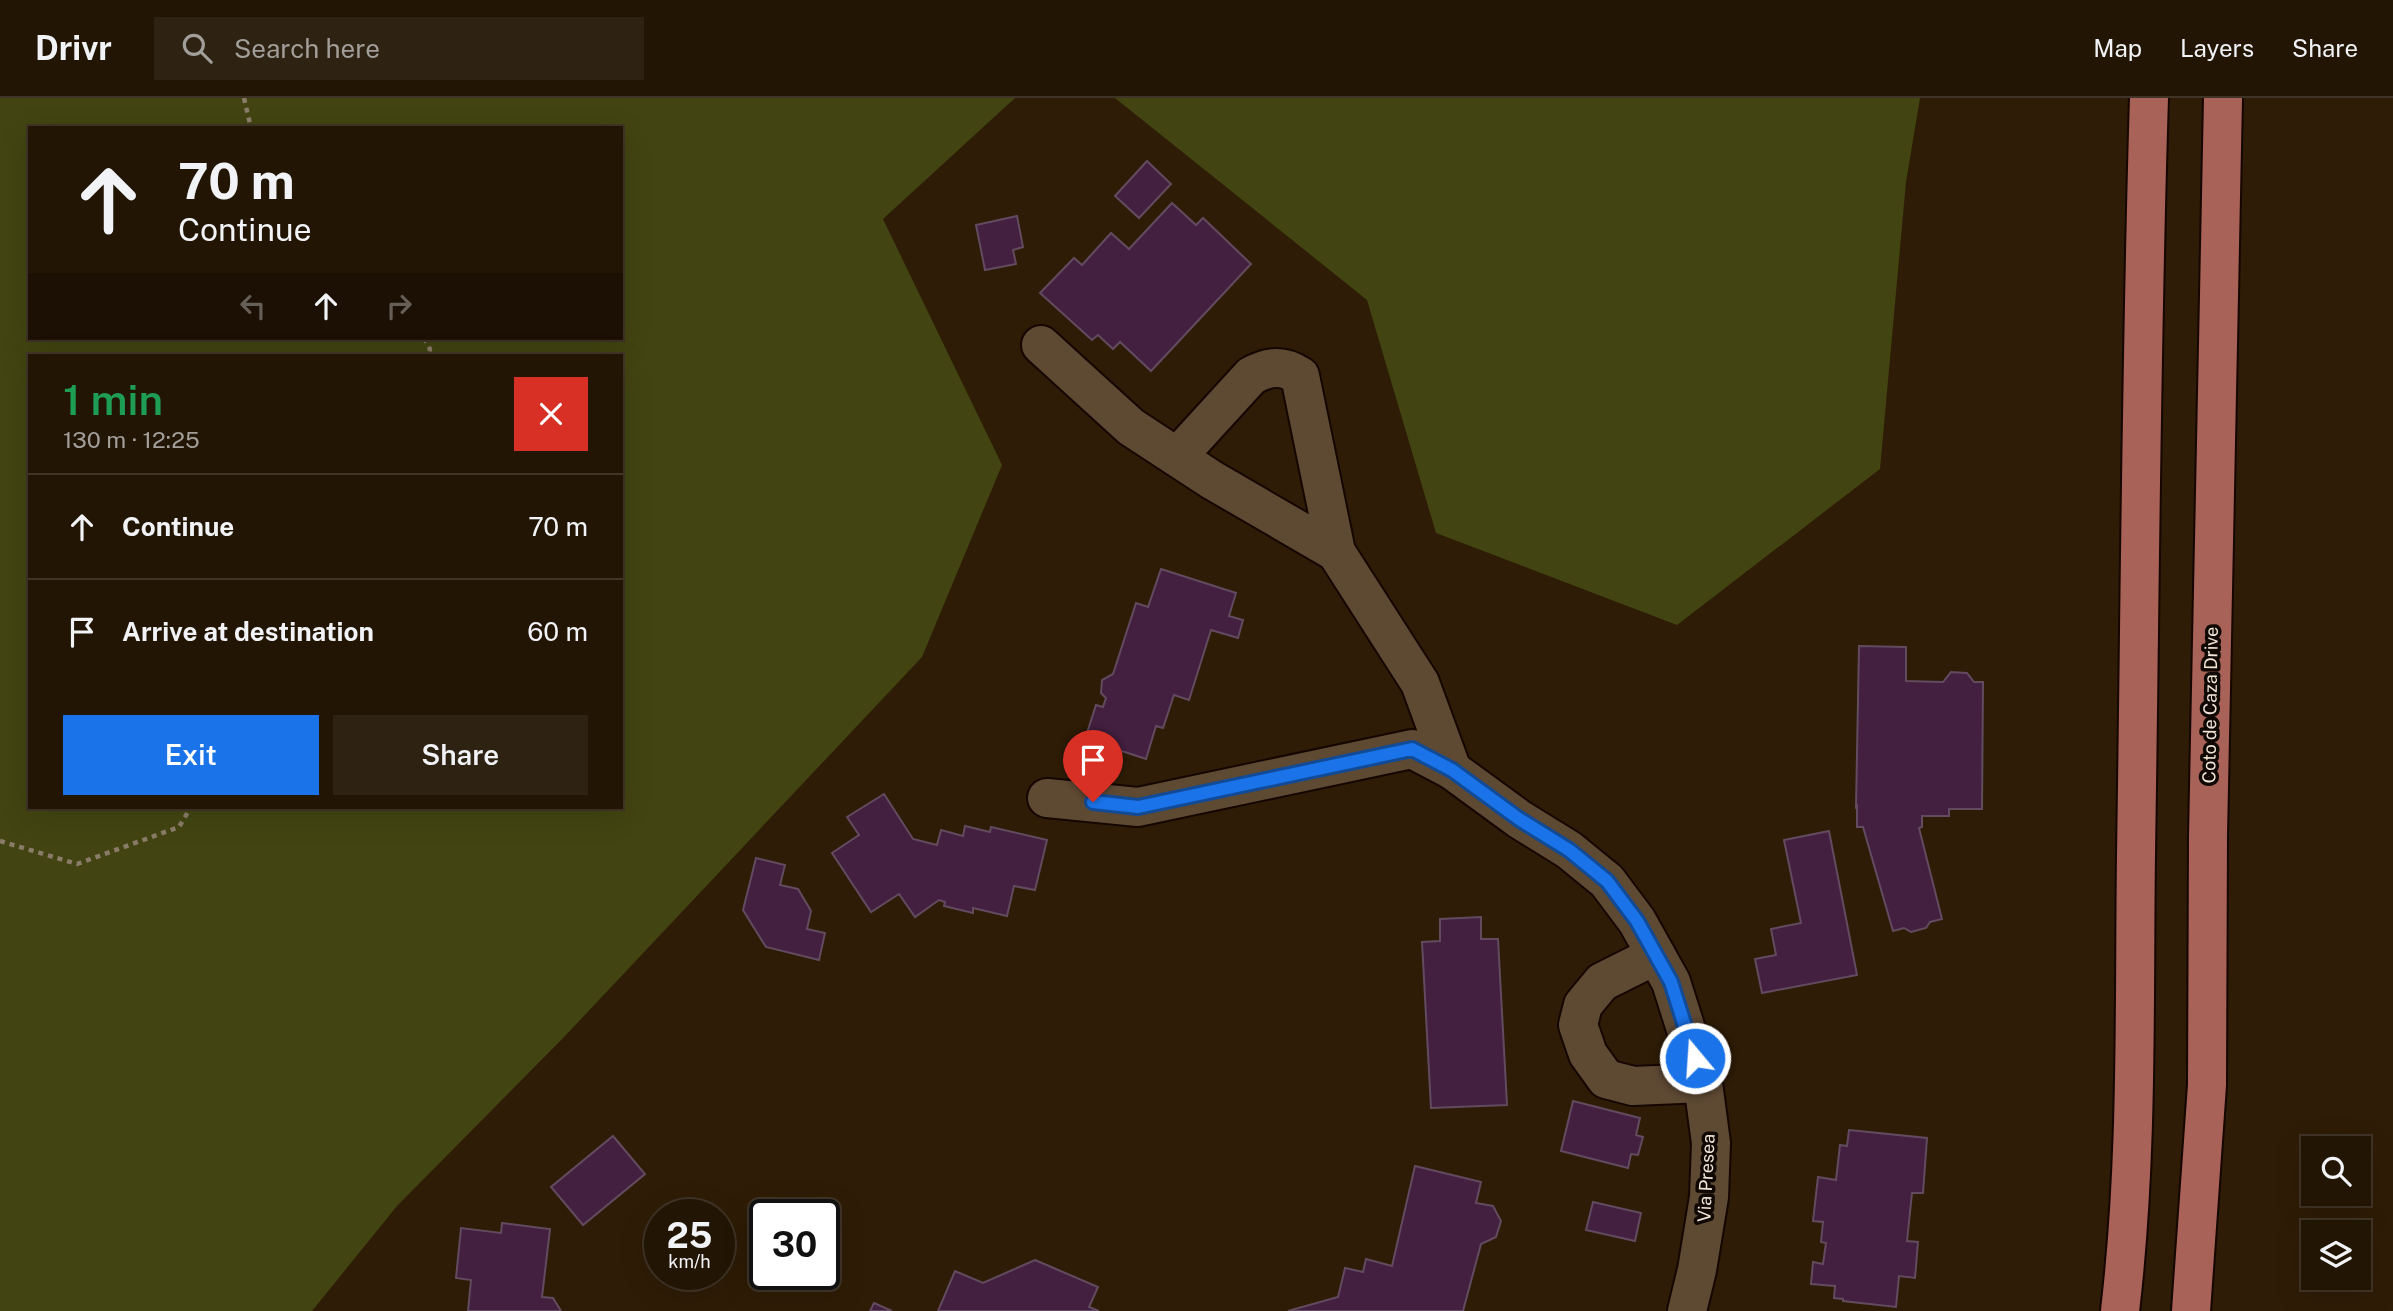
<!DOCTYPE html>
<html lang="en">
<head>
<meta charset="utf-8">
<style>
  :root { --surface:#221504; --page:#2e2213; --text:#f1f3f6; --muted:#a29f9a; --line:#3f3426; --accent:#1a73e8 }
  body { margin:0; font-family:"Public Sans",sans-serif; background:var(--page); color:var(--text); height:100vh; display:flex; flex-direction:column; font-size:26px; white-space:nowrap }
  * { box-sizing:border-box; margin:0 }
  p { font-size:23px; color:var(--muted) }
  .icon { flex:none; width:38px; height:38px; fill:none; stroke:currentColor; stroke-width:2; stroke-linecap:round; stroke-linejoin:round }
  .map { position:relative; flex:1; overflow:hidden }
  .drawer { position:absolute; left:28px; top:256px; width:595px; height:455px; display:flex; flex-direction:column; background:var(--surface); border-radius:0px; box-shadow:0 7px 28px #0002,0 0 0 2px var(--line) }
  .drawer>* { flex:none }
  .hud { position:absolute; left:28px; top:28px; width:595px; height:214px; border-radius:0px; box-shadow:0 7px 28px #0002,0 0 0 2px var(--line); background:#221504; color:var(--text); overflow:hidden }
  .fabs { position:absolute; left:2301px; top:1038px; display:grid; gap:14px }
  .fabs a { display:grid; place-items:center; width:70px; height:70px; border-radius:0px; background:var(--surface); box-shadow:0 7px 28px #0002,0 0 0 2px var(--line); font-size:35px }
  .speed { position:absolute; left:644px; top:1101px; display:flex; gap:14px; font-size:35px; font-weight:700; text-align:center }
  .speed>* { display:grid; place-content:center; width:91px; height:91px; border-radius:50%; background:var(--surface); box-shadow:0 7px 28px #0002,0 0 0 2px var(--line); line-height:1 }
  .speed small { font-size:18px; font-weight:400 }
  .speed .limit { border:4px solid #111; border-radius:10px; background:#fff; color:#111 }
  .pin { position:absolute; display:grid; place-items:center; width:60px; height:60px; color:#fff; margin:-72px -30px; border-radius:50% 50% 50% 0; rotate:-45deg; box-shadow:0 0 7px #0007 }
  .pin .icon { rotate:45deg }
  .me { position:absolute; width:77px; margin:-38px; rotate:342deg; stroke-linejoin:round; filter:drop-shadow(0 0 5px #0008) }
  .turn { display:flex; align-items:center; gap:24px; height:147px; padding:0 35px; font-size:32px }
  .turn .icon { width:91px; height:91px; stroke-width:2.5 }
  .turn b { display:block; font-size:49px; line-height:60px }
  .lanes { display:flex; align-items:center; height:66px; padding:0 35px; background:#0003; justify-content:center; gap:35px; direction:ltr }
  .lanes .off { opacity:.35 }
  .round { display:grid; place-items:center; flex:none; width:74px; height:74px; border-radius:0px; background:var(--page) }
  .headline { display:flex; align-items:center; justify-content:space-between; height:119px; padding:0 35px }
  h1 { font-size:42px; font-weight:600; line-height:52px; color:#1e9e55 }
  .action { display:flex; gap:14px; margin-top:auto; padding:14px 35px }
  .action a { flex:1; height:80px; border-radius:0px; background:var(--accent); color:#fff; font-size:28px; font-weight:600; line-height:80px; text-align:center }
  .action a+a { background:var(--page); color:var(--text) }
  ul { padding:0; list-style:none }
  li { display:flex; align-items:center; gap:21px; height:105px; padding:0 35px; border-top:2px solid var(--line) }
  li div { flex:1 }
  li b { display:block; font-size:26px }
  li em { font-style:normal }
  header { display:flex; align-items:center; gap:42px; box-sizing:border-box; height:98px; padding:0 35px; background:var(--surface); border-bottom:2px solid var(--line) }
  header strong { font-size:33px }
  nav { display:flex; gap:38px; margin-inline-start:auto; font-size:24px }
  .search { width:490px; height:63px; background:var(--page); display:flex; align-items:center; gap:18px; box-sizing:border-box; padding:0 24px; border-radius:0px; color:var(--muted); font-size:26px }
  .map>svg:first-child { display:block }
</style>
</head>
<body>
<header>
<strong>Drivr</strong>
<div class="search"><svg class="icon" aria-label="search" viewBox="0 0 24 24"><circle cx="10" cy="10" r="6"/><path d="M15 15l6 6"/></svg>Search here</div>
<nav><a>Map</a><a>Layers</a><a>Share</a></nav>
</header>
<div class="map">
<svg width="2393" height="1213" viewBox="0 0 2393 1213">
  <rect width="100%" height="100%" fill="#2e1c06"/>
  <g fill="#424511" fill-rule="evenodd">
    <path d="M0 0H1015L883 121 1002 367 922 559 565 938 397 1108 312 1213H0ZM30 30H621V240H30ZM30 257H621V709H30Z"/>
    <polygon points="1115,0 1920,0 1906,84 1880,371 1677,527 1436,435 1367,202"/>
  </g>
  <g fill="#431f40" stroke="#634b5f" stroke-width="2">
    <polygon points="1147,63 1171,86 1139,120 1115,98"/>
    <polygon points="1172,105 1196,127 1203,120 1251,166 1151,273 1120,244 1113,251 1098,237 1092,242 1040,195 1074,160 1082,167 1111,135 1129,151"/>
    <polygon points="1017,118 1023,149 1013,152 1016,166 985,172 976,127"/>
    <polygon points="1161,471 1236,495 1229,518 1243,522 1238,540 1211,532 1189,602 1174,597 1163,630 1156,628 1146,661 1085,641 1096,607 1103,609 1106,600 1101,595 1102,582 1113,576 1136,505 1148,509"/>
    <polygon points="1859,548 1906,549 1906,583 1943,584 1951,574 1967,575 1974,584 1983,584 1982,711 1949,711 1949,718 1922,718 1922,729 1919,730 1942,821 1930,824 1926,830 1911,834 1904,830 1893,833 1863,729 1857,729 1857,708 1856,709"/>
    <polygon points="884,696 913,741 937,747 941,732 963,738 965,728 990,734 991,729 1047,742 1035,792 1014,788 1007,818 973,810 973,815 944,808 945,804 939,802 915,819 899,796 871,814 832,755 859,737 847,719"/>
    <polygon points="1829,733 1857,877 1762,895 1755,861 1776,857 1771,831 1801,825 1784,742"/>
    <polygon points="756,760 785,767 780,787 798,791 811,813 807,831 825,835 819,862 766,849 743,812"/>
    <polygon points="1481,819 1481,841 1498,841 1507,1007 1431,1010 1422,844 1440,843 1440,821"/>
    <polygon points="1573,1003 1640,1020 1636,1037 1643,1039 1638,1057 1631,1056 1628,1070 1561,1053"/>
    <polygon points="1849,1032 1927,1040 1923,1095 1912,1095 1907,1143 1918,1144 1915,1180 1899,1178 1896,1209 1843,1203 1843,1201 1834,1200 1835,1188 1811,1186 1813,1164 1823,1166 1826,1145 1821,1144 1823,1124 1813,1123 1818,1079 1836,1082 1840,1047 1847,1048"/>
    <polygon points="613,1038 645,1076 583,1127 551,1089"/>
    <polygon points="1415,1068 1481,1084 1476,1105 1493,1108 1501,1123 1496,1139 1481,1146 1463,1213 1288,1213 1338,1199 1345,1170 1363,1174 1366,1161 1392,1168"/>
    <polygon points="1593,1104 1641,1115 1635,1143 1586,1132"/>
    <polygon points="502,1125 550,1131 542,1199 553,1200 561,1213 468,1213 471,1182 456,1180 461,1130 501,1135"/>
    <polygon points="1035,1162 1098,1189 1089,1209 1099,1213 938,1213 955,1173 983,1185"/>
    <polygon points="874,1205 892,1213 870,1213"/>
  </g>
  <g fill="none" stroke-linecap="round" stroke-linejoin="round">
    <defs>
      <g id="minor">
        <polyline points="1041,247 1131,329 1212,382 1336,454"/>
        <path d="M1177 359 1251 278C1268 268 1284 267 1300 278L1336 454 1420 585 1452 672"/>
        <polyline points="1047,700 1138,709 1412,651 1452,672 1519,721 1569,752 1607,783 1637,823 1671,884 1703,985 1711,1045 1709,1099 1697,1172 1687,1213"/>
        <polyline points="1656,857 1602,884 1583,907 1578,927 1588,956 1606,981 1633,988 1703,985"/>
      </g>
      <g id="major">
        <path d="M2120 1213C2138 1062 2134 908 2136 756 2140 504 2141 252 2149 0"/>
        <polyline points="2191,1213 2207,987 2208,738 2223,0"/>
      </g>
    </defs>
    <use href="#minor" stroke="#160600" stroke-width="42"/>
    <use href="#major" stroke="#160600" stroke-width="42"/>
    <g stroke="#8b7c6a" stroke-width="4.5" stroke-dasharray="5 5" stroke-linecap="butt">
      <polyline points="244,0 251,30"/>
      <polyline points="424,240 430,251 429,257"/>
      <polyline points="0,743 77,766 179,729 191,709"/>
    </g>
    <use href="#minor" stroke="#5e4933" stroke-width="38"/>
    <use href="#major" stroke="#a86258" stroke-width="38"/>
  </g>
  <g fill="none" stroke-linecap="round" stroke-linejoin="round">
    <defs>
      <polyline id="route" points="1093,704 1138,709 1412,651 1452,672 1519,721 1569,752 1607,783 1637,823 1671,884 1695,960"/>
    </defs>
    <use href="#route" stroke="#114b97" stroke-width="18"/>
    <use href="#route" stroke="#1a73e8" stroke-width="12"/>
  </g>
  <g text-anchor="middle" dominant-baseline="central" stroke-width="7" stroke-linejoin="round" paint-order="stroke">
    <g font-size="18" fill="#f2e5d8" stroke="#100802">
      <text transform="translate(2210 607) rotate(-89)">Coto de Caza Drive</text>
      <text transform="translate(1706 1080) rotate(-87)">Via Presea</text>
    </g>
  </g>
</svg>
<div class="fabs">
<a><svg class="icon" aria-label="search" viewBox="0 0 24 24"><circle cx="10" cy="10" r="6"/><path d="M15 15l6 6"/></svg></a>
<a><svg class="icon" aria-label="layers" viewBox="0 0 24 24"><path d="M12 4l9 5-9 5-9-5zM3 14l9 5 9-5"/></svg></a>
</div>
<div class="speed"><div>25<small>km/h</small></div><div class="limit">30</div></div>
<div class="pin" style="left:1093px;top:704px;background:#d93025"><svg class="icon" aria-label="arrive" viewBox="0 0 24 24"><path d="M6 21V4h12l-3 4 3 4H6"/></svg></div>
<svg class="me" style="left:1695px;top:960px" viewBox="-20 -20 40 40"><circle r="17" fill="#1a73e8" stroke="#fff" stroke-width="3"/><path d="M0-11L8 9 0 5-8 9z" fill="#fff"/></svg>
<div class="hud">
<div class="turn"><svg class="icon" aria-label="ahead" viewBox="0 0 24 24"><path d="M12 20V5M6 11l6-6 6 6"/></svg><div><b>70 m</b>Continue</div></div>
<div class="lanes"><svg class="icon off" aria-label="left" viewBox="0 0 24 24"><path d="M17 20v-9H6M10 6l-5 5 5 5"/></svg><svg class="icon" aria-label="ahead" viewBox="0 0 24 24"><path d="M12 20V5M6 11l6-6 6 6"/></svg><svg class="icon off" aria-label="right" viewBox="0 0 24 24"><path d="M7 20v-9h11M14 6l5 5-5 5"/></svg></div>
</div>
<section class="drawer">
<div class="headline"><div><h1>1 min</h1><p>130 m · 12:25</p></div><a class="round" style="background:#d93025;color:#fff"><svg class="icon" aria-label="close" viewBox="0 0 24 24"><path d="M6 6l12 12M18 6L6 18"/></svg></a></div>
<ul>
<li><svg class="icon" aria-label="ahead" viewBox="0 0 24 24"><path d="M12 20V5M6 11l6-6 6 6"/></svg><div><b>Continue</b></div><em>70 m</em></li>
<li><svg class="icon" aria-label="arrive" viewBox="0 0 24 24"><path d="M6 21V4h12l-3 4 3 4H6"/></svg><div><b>Arrive at destination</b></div><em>60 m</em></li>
</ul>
<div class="action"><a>Exit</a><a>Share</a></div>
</section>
</div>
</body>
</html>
